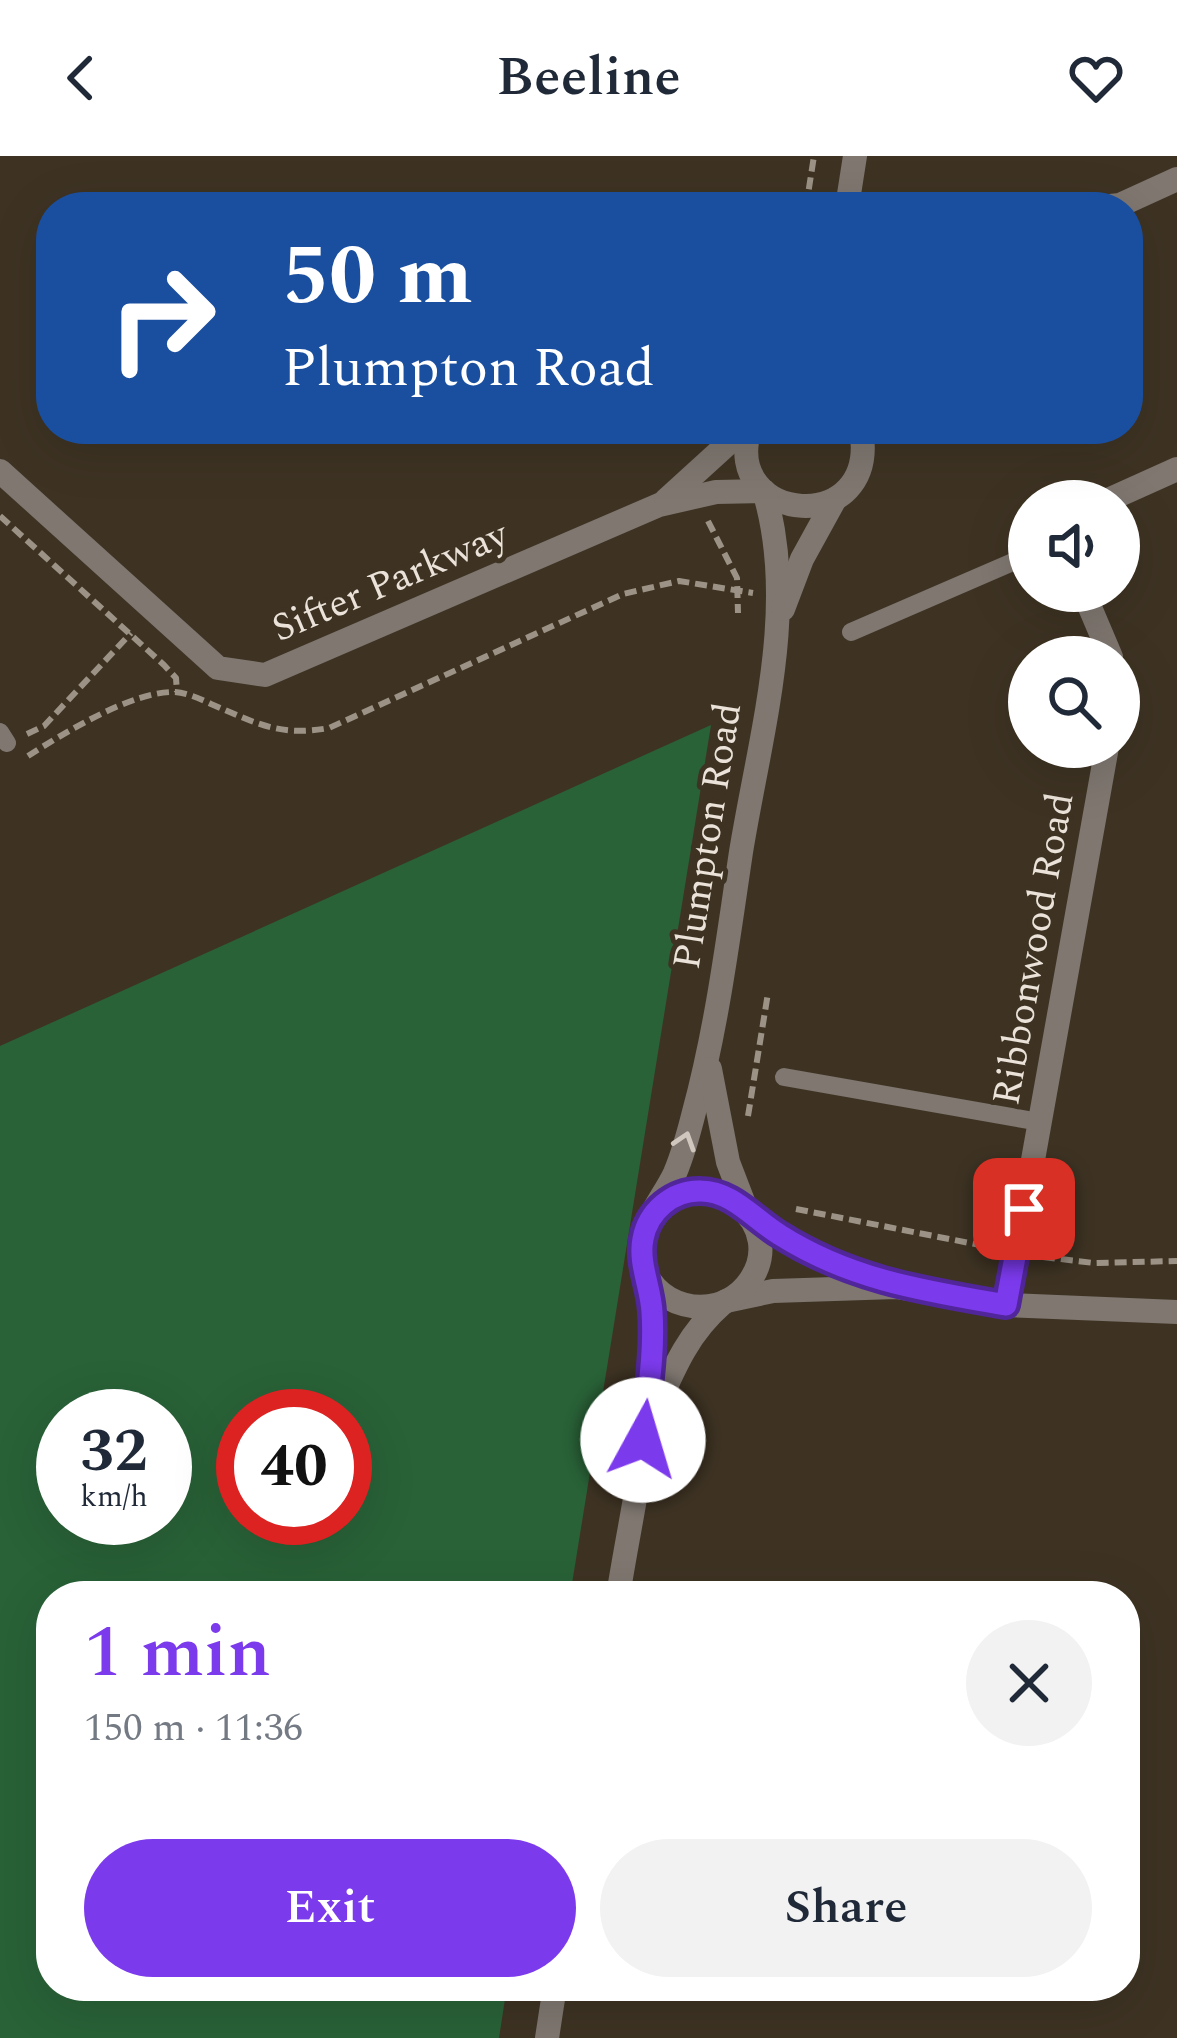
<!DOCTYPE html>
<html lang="en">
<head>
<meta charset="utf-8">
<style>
  :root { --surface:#fff; --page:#f2f2f3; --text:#1f2937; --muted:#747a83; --accent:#7c3aed }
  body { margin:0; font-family:Spectral,serif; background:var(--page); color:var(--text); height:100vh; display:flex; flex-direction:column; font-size:45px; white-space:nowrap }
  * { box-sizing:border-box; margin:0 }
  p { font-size:39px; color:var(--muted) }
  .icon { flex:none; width:66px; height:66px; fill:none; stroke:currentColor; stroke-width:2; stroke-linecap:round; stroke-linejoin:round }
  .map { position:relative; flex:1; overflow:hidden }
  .sheet { position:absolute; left:36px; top:1425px; width:1104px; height:420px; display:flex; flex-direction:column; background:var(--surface); border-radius:48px; box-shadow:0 12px 48px #0002 }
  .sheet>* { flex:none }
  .hud { position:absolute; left:36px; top:36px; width:1107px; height:252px; border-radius:48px; box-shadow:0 12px 48px #0002; background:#1a4fa0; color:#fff; overflow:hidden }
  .controls { position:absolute; left:1008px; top:324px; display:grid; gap:24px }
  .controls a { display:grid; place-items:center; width:132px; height:132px; border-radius:50%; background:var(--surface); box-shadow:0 12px 48px #0002; font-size:60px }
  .speed { position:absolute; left:36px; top:1233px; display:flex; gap:24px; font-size:60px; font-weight:700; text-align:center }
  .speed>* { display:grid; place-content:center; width:156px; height:156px; border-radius:50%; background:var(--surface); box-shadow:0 12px 48px #0002; line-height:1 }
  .speed small { font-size:30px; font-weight:400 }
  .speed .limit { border:18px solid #d22; background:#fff; color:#111 }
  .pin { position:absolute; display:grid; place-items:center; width:102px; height:102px; color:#fff; margin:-51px; border-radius:24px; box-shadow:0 6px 18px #0006 }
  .me { position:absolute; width:132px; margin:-66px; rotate:6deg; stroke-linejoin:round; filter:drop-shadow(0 0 9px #0008) }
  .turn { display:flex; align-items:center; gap:42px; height:252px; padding:0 48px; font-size:54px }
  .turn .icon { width:156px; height:156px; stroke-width:2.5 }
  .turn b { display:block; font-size:84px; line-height:102px }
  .round { display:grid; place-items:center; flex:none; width:126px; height:126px; border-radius:63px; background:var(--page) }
  .summary { display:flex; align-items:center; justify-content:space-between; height:204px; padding:0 48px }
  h1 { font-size:72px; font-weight:600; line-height:90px; color:var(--accent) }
  .action { display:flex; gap:24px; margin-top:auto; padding:24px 48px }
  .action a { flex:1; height:138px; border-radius:72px; background:var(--accent); color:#fff; font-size:48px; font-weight:600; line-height:138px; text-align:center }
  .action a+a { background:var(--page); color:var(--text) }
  header { display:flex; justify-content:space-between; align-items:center; height:156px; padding:0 48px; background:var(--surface); font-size:54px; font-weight:600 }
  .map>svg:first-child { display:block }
</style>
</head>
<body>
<header><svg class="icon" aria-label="back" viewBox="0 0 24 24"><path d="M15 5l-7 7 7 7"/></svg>Beeline<svg class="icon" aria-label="heart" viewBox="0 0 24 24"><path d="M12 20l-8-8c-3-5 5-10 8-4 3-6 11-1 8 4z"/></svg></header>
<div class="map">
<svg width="1177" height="1882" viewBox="0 0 1177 1882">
  <rect width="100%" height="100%" fill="#3e3323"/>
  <path fill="#296237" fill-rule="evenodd" d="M711 569 570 1440H51V1830H507L499 1882H0V890ZM63 1260H165V1362H63ZM243 1260H345V1362H243Z"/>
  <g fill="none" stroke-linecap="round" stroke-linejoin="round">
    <g stroke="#9c9386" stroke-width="6" stroke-dasharray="12 6" stroke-linecap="butt">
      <polyline points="806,51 814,0"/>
      <polyline points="0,360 164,509 176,522 177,536"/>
      <polyline points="708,365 737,422 738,457"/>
      <polyline points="27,578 44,570 131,477"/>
      <path d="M28 600C64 577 132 535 175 536 187 537 201 543 211 548 256 567 279 581 329 572L623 438 679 425 753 437"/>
      <polyline points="748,960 768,837"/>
      <polyline points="796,1053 995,1092"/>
      <polyline points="1043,1101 1094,1107 1177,1105"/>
    </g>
    <g stroke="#7f7770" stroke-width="18">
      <polyline points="851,476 1029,399"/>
      <polyline points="0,576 7,587"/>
      <polyline points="784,921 1040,966"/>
    </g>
    <g stroke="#7f7770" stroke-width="24">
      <polyline points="1100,51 1120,49 1177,23"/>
      <polyline points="1106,345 1177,313"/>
      <polyline points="1083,435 1111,501"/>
      <polyline points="1119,519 1119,521"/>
      <polyline points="747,1058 819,1101 883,1126"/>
      <polyline points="726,1145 773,1135 896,1131 1007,1149 1177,1156"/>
      <polyline points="1007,1149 1107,591"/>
    </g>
    <g stroke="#7f7770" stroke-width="24">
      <polyline points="847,51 855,0"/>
      <path d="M750 273C720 368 881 383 861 273"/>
      <path d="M0 315 218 512 265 519 659 349 716 336 764 335C799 451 760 579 741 696 728 783 717 871 694 956 689 976 683 998 675 1017 663 1043 637 1070 641 1101 648 1151 714 1168 746 1130 795 1071 708 998 651 1061"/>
      <polyline points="666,344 744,273"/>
      <polyline points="783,453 802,403 835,343"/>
      <polyline points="710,913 728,1006 746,1053"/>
      <path d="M653 1260C672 1217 686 1179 722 1148"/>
      <path d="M618 1440C634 1337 664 1226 648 1121"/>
      <polyline points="547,1882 555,1830"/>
    </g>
  </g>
  <defs><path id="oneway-chevron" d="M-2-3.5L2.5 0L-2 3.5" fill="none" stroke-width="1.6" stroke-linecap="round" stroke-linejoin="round" transform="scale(3)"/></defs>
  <use stroke="#d0c8bf" href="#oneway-chevron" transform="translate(685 985) rotate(-72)"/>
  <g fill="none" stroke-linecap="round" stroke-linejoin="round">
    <defs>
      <path id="route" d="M643 1284C647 1241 655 1198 652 1156 651 1132 638 1107 643 1083 648 1055 673 1034 701 1035 732 1035 755 1064 780 1079 851 1124 925 1135 1006 1149L1024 1053"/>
    </defs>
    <use href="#route" stroke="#51269a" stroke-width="30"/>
    <use href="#route" stroke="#7c3aed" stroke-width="21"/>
  </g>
  <g text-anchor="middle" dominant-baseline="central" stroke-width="10" stroke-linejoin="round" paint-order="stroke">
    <g font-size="39" fill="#ebe3d9" stroke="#3e3323">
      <text transform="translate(390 426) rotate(-23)">Sifter Parkway</text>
      <text transform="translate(708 680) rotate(-81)">Plumpton Road</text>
      <text transform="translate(1034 793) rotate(-80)">Ribbonwood Road</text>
    </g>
  </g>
</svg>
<div class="controls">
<a><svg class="icon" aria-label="sound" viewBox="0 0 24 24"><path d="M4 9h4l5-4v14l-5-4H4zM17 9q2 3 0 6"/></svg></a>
<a><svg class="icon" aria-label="search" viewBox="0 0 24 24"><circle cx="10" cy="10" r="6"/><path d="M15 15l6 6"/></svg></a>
</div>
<div class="speed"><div>32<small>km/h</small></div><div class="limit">40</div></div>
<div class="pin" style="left:1024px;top:1053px;background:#d93025"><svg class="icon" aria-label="arrive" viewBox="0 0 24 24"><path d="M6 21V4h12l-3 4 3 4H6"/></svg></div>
<svg class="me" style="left:643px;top:1284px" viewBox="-20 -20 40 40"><circle r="19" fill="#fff"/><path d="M0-13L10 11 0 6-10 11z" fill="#7c3aed"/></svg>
<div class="hud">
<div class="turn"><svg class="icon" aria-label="right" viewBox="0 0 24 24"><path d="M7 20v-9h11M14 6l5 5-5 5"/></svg><div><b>50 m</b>Plumpton Road</div></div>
</div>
<section class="sheet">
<div class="summary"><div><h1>1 min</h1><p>150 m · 11:36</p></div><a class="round"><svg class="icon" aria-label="close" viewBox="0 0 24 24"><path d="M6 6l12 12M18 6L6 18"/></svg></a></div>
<div class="action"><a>Exit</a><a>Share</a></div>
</section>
</div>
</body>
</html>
